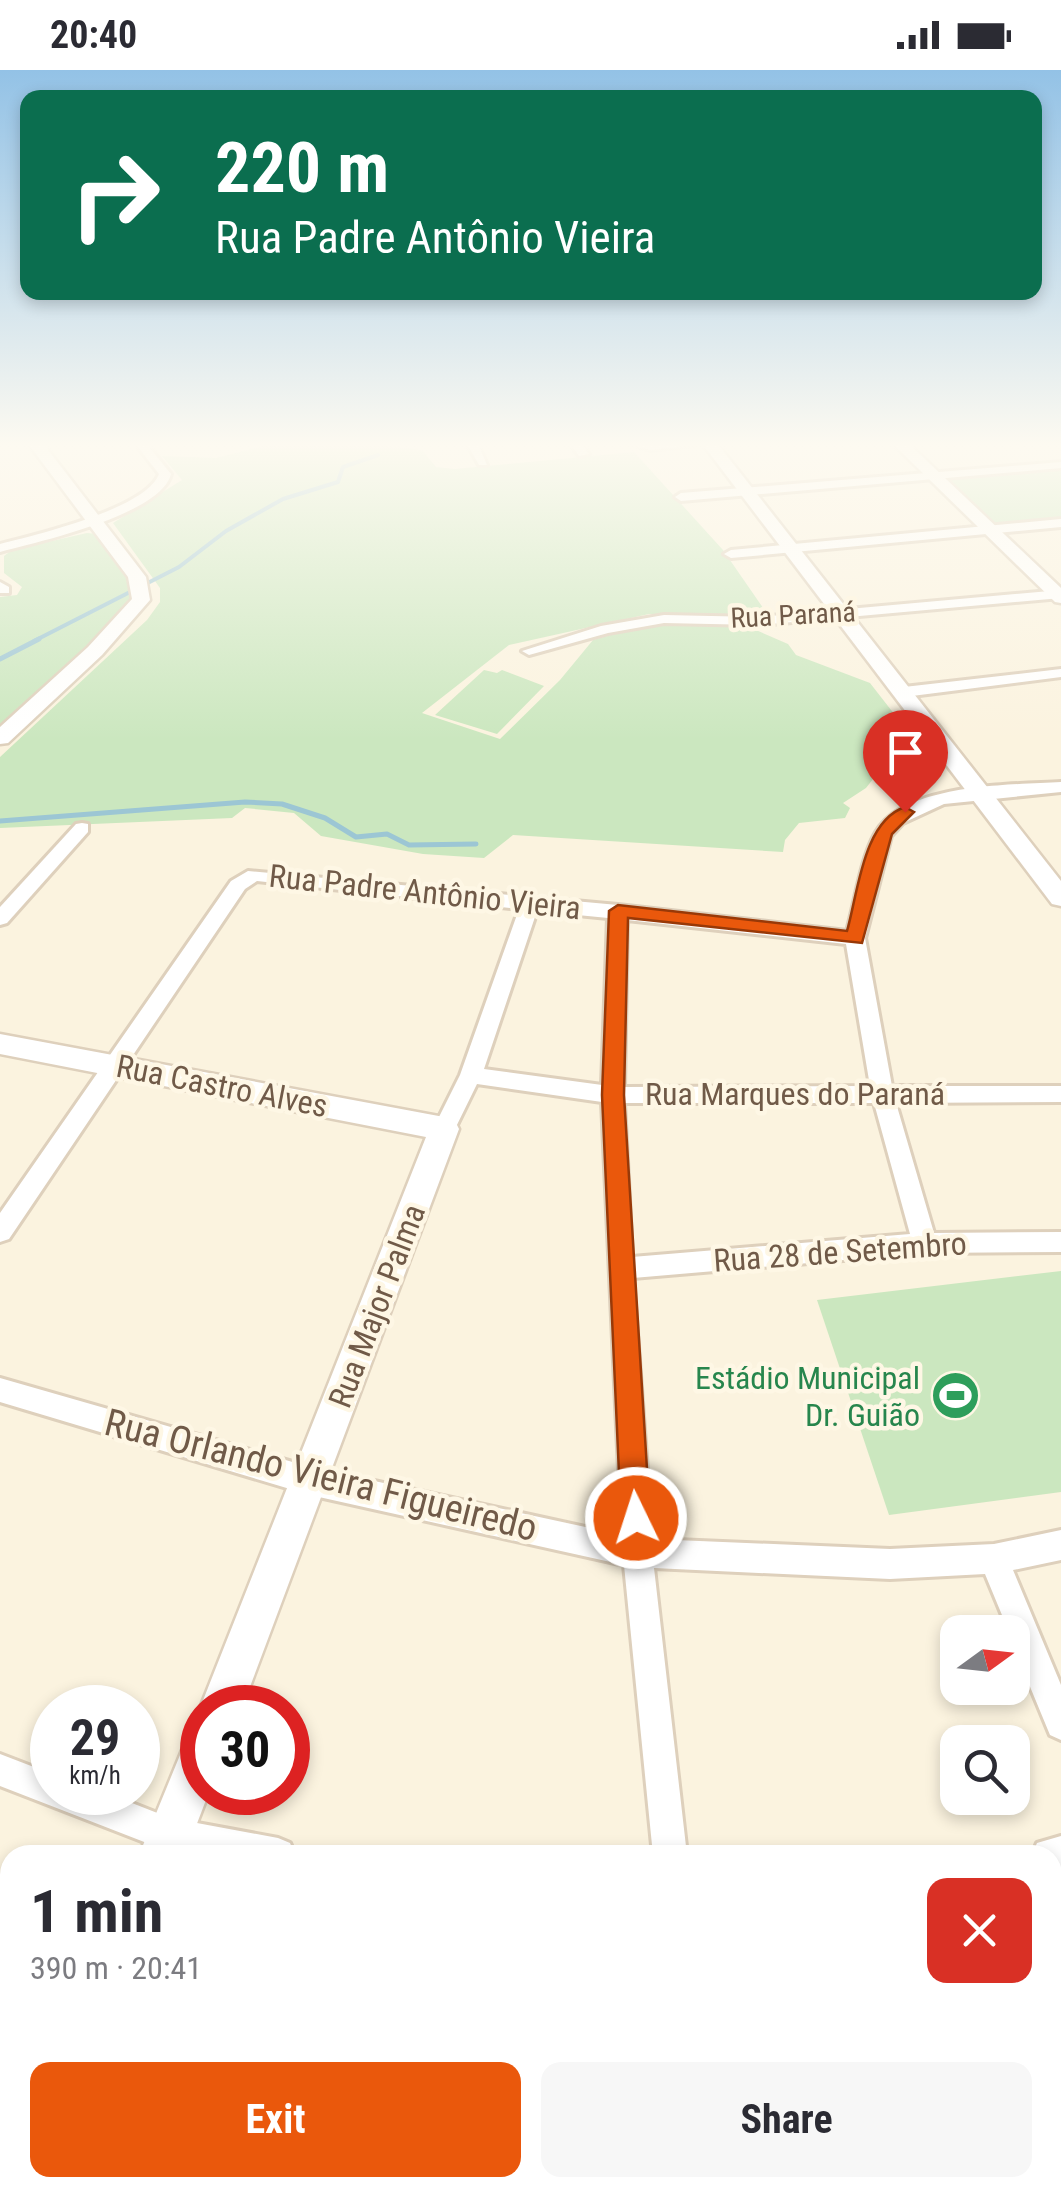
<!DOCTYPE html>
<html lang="en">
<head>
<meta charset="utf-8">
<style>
  :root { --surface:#fff; --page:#f7f7f7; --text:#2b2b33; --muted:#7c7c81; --accent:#ea580c }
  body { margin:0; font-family:"Roboto Condensed",sans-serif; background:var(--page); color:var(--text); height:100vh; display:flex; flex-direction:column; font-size:38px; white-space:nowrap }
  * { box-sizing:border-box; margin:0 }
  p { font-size:32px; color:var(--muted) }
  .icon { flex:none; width:55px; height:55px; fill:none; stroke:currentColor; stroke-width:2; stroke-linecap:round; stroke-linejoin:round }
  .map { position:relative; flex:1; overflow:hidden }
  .side { position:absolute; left:0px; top:1775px; width:1062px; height:352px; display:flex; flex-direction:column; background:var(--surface); border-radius:30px 30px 0 0; box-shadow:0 5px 15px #0003 }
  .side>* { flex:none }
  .banner { position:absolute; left:20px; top:20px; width:1022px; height:210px; border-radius:20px; box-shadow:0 5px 15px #0003; background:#0b6e4f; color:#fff; overflow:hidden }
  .needle { width:65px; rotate:75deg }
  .fabs { position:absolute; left:940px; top:1545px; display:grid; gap:20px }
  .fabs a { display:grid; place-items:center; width:90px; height:90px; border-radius:20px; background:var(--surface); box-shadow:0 5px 15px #0003; font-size:50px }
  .speed { position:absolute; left:30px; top:1615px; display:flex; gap:20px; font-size:50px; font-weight:700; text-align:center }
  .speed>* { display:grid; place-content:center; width:130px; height:130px; border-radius:50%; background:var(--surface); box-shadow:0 5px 15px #0003; line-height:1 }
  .speed small { font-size:25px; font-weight:400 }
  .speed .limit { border:15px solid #d22; background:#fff; color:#111 }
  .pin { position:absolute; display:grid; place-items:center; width:85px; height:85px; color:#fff; margin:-102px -42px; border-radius:50% 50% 50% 0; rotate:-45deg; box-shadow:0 0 10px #0007 }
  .pin .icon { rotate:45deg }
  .me { position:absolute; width:110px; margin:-55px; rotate:356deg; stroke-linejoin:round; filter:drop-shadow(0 0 8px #0008) }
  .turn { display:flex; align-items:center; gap:35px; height:210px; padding:0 30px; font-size:45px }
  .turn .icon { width:130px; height:130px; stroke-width:2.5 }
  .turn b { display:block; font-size:70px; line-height:85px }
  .round { display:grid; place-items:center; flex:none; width:105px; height:105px; border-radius:20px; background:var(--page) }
  .summary { display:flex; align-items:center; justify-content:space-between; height:170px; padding:0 30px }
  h1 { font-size:60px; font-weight:700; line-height:75px }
  .action { display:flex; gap:20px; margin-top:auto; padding:20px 30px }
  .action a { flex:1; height:115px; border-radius:20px; background:var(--accent); color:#fff; font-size:40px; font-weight:700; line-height:115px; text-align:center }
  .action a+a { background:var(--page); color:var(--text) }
  .status { display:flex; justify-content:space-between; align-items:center; height:70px; padding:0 50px; background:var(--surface); direction:ltr }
  .status svg { height:28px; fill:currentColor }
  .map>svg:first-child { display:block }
</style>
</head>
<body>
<div class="status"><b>20:40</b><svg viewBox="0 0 49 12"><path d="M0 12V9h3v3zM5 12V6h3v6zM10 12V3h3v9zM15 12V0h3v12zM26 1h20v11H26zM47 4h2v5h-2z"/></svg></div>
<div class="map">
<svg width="1061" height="2127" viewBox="0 0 1061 2127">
  <rect width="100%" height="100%" fill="#fbf3df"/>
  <g fill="#cbe7bf">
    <polygon points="279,372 358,372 422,380 436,397 455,399 634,382 723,480 768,545 649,544 509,575 422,643 500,669 560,610 593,570 655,552 740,553 788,574 796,585 870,613 909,663 866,718 843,733 850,738 845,748 799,753 785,770 783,782 513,765 484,788 423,784 321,766 294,743 245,738 232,748 0,758 0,687 147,550 160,532 160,518 113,453 182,410 162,386 216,388"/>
    <polygon points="1061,398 1061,450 995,456 946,408"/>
    <path d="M87 463 97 464C114 490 140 513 127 545L0 660V527L17 525 22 517 4 503V486L12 480Z"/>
    <polygon points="484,600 497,603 502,600 544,616 497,664 435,645"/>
    <polygon points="1061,1201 1061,1422 889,1445 817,1230"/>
  </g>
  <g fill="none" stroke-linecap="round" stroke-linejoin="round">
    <polyline stroke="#9cc6d4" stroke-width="4" points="34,571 179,497 226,461 283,429 338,412 343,397 378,385"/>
    <g stroke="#9cc6d4" stroke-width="5">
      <polyline points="0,589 39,569"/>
      <polyline points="0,751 245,732 282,734 325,748 356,767 387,764 409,775 476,774"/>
    </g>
    <defs>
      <g id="minor">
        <path d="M134 372H145L171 404C161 445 37 472 0 482V474C35 465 146 439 159 404Z"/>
        <polygon points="466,372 477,372 487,395 479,395"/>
        <polygon points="569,372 580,372 589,384 579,386"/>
        <polygon points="625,372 718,372 650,380"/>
        <polygon points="1061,392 1061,398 681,431 675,427 681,423"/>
        <polygon points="1061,449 1061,457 731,488 724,484 731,480"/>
        <polygon points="0,512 9,517 9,523 0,523"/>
        <polygon points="1061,520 1061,528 758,555 664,553 608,563 529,585 522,581 601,556 664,545 758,547"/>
        <polygon points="1061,599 1061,607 904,627 896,622 904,617"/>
        <path d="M1061 712V722L944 734 903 753 891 766 865 868 892 1016H1061V1032L896 1033 934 1163 1061 1162V1182L925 1183 633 1208 652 1469 890 1479 994 1474 1061 1460V1490L1013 1500 1061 1615V1670L1050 1665 1012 1573V1562H1009L985 1504 890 1509 654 1498 687 1785H653L624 1495 310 1425 0 1332V1308L310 1397 622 1465 602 1032 477 1014 452 1065H436L433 1059 460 1005 519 839 257 811 245 819 9 1169 0 1172V1143L231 811 248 801 618 835 847 861C855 833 861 789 875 764 902 713 1011 715 1061 712ZM537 841 608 848 602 1015 484 999ZM627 850 846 874 870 1016 624 1017ZM624 1033H874L910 1164 632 1187Z"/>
        <polygon points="82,753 88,754 88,762 7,853 0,855 0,837 76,754"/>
        <polygon points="0,1684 52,1704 52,1722 104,1722 170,1748 278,1768 290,1773 295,1785 170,1782 0,1716"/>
        <polygon points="1061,1766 1061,1800 1052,1802 1052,1785 1032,1785 1037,1773"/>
        <rect x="672" y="2118" width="40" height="9"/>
      </g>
      <g id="tertiary">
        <polygon points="27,372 42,372 146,507 150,530 102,585 8,673 0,674 0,657 88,577 132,529 128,507"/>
        <polygon points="701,372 716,372 1061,811 1061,836 1052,834"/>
        <polygon points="891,372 907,372 1061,518 1061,533 1055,532"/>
        <polygon points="0,964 444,1047 455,1051 459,1059 242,1638 202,1638 202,1645 200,1638 426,1067 0,984"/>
        <polygon points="202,1661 202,1722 209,1722 185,1785 139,1785 187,1668"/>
        <polygon points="10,2096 10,2118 47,2118 44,2127 0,2127 0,2104"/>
      </g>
    </defs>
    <use href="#minor" stroke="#ded0bc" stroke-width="6"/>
    <use href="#tertiary" stroke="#ded0bc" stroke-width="5"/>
    <use href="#minor" fill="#fff" fill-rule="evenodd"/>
    <use href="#tertiary" fill="#fff" fill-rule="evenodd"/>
  </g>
  <linearGradient id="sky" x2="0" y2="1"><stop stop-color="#93c2e6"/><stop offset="0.56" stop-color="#fdfaf1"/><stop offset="1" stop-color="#fdfaf1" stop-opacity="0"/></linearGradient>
  <rect width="1061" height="670" fill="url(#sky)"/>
  <path fill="#ea580c" stroke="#983908" stroke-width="2.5" d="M905 737 914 742 892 764 862 873 628 848 624 1025 650 1448 646 1458 636 1462 625 1458 621 1448 602 1025 609 841 618 835 847 861C858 823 863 751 905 737Z"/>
  <defs>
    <symbol id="stadium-disc" viewBox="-11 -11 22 22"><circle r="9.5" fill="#2e9e5b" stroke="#fef7e5"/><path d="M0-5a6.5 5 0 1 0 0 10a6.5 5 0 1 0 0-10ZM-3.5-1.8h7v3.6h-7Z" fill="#fff"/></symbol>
  </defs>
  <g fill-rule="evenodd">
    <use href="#stadium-disc" x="928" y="1298" width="55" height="55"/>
  </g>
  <g text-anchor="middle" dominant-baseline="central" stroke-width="9" stroke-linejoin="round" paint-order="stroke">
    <g font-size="28" fill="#705a48" stroke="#fef7e5">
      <text transform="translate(793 545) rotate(-3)">Rua Paraná</text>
    </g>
    <g font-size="32" fill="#705a48" stroke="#fef7e5">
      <text transform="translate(425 822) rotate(6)">Rua Padre Antônio Vieira</text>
      <text transform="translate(222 1016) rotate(11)">Rua Castro Alves</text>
      <text x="795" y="1024">Rua Marques do Paraná</text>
      <text transform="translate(840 1182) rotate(-4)">Rua 28 de Setembro</text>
      <text transform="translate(377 1236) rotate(-69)">Rua Major Palma</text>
    </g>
    <g font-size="32" fill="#27864d" stroke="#fef7e5" text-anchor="end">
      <text x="920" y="1308">Estádio Municipal<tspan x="920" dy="37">Dr. Guião</tspan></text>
    </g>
    <g font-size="38" fill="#705a48" stroke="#fef7e5">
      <text transform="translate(321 1405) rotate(14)">Rua Orlando Vieira Figueiredo</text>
    </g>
  </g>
</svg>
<div class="fabs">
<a><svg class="needle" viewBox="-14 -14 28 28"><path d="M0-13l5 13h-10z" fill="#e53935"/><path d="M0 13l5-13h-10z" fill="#7c7c81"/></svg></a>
<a><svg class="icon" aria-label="search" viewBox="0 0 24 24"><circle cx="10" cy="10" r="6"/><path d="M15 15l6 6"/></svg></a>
</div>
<div class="speed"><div>29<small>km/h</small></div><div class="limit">30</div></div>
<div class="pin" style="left:905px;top:742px;background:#d93025"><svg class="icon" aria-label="arrive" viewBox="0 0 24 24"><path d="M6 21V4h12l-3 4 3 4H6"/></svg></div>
<svg class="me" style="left:636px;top:1448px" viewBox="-20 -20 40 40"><circle r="17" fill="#ea580c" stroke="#fff" stroke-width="3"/><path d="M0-11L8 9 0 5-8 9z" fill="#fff"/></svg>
<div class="banner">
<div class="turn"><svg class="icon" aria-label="right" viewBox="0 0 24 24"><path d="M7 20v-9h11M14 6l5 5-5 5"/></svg><div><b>220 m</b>Rua Padre Antônio Vieira</div></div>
</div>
<section class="side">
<div class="summary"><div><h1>1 min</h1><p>390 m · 20:41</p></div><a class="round" style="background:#d93025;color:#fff"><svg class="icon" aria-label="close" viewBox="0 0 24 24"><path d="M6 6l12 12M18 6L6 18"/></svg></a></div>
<div class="action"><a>Exit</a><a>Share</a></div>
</section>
</div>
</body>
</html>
